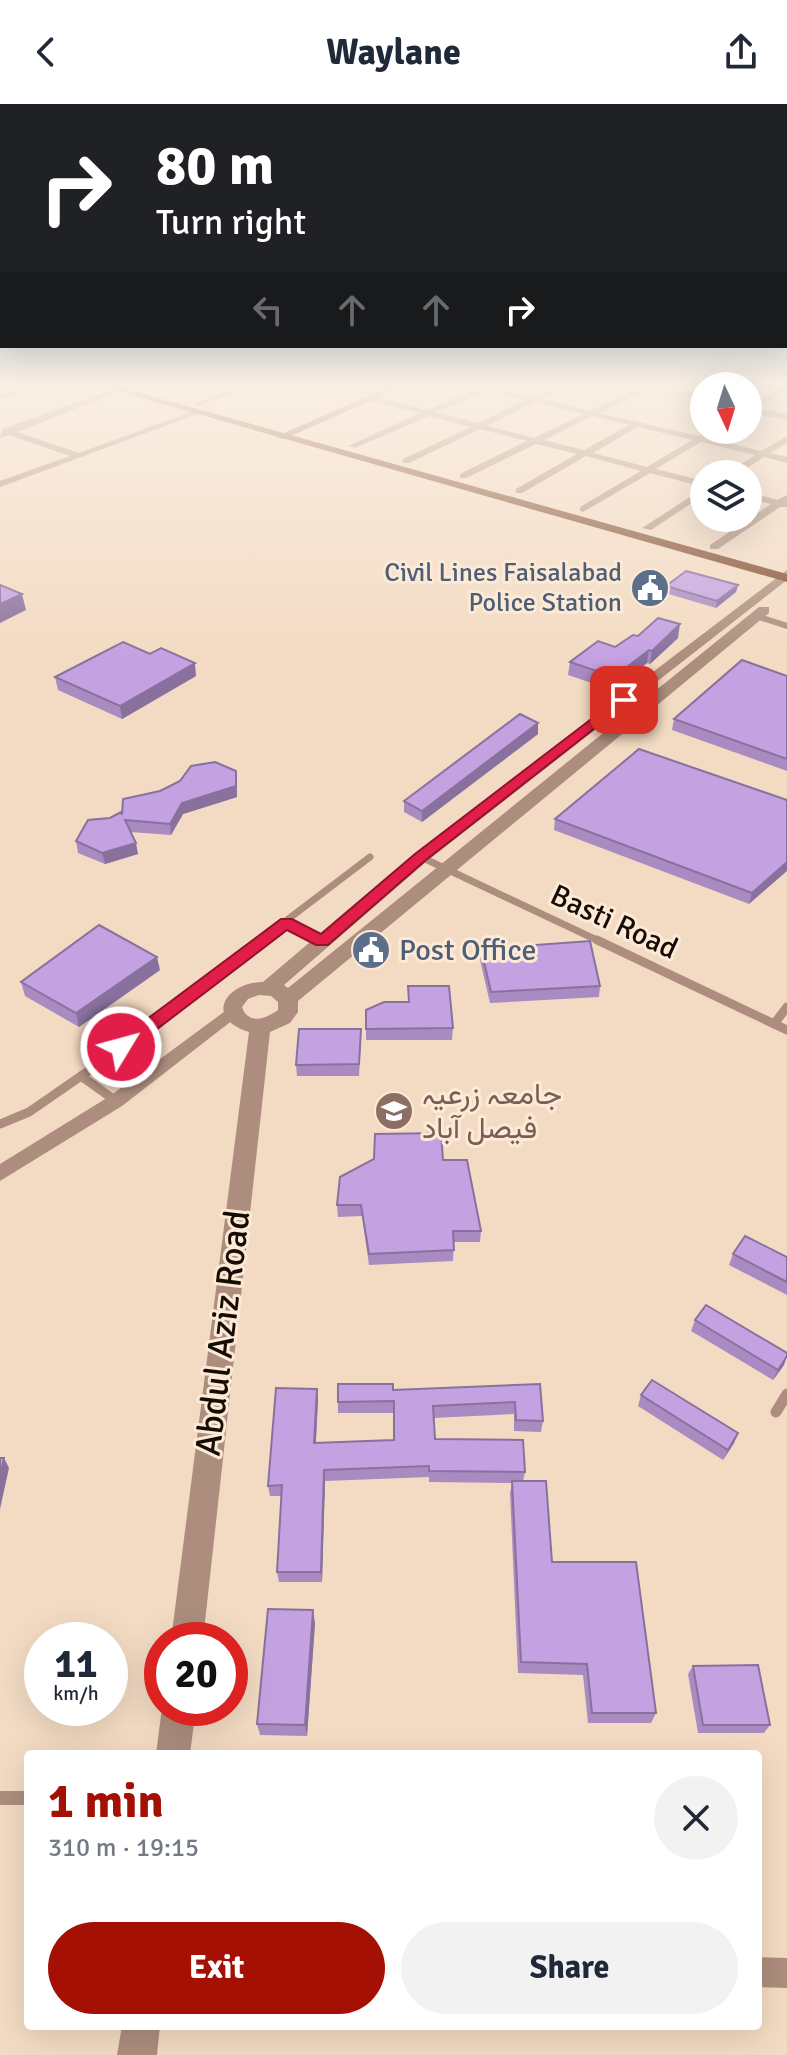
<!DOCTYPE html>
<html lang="en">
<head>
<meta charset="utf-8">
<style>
  :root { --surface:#fff; --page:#f2f2f3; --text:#1f2937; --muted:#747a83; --accent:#a51005 }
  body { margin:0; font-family:Signika,Vazirmatn,sans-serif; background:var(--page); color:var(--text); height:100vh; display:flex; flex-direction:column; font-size:30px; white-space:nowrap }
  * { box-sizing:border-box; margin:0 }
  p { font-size:26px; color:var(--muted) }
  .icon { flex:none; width:44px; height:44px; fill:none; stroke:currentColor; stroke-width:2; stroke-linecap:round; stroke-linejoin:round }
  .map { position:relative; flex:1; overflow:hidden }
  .side { position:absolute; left:24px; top:1646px; width:738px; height:280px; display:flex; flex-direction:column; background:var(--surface); border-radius:8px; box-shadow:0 8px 32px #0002 }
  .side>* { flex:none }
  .guide { position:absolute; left:0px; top:0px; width:788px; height:244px; box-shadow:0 8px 32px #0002; background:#202124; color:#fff; overflow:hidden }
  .needle { width:52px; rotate:176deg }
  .buttons { position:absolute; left:690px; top:268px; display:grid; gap:16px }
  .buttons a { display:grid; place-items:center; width:72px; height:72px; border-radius:50%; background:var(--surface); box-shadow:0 8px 32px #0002; font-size:40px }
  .speed { position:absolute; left:24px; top:1518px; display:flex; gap:16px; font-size:40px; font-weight:700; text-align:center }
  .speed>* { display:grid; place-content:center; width:104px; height:104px; border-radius:50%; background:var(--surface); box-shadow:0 8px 32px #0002; line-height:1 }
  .speed small { font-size:20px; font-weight:400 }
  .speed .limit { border:12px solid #d22; background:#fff; color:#111 }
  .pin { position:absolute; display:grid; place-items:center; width:68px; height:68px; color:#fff; margin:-34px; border-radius:16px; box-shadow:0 4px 12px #0006 }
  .me { position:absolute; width:88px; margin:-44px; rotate:53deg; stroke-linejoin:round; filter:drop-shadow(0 0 6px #0008) }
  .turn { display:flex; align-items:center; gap:28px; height:168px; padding:0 24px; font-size:36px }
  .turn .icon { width:104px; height:104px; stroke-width:2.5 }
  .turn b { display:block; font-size:56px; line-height:68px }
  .lanes { display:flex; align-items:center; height:76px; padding:0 24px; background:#0003; justify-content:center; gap:40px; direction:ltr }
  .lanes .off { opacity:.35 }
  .round { display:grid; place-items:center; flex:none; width:84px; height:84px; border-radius:42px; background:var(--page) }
  .summary { display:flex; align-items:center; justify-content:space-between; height:136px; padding:0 24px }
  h1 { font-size:48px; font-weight:800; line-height:60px; color:var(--accent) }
  .action { display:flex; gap:16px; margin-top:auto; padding:16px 24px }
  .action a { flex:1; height:92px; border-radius:48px; background:var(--accent); color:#fff; font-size:32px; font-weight:800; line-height:92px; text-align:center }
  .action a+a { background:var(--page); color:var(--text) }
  header { display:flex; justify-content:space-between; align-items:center; height:104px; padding:0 24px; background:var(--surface); font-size:36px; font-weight:800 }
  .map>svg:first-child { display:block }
</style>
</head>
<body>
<header><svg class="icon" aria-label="back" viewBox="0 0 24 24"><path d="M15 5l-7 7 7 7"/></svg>Waylane<svg class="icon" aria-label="share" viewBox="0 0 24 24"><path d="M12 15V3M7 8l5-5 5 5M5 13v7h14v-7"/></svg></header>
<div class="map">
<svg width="787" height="1951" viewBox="0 0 787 1951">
  <rect width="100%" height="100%" fill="#f3dbc3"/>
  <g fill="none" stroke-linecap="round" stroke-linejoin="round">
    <polyline stroke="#ad8e7e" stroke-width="6" points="756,512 787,522"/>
    <g stroke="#ad8e7e" stroke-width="7">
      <polyline points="421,753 601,838"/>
      <polyline points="286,819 322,837"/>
      <polyline points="258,838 370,753"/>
    </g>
    <g stroke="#ad8e7e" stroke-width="9">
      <polyline points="597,836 787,926"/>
      <polyline points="774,920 787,903"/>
      <polyline points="81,972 116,997"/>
      <polyline points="0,1020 29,1008 97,961 261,836"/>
    </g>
    <polyline stroke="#ad8e7e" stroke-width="11" points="776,1308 787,1290"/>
    <polyline stroke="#ad8e7e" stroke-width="14" points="0,1694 28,1694"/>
    <g fill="#ad8e7e" fill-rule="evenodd">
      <polygon points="36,279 48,279 0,295 0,290"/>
      <polygon points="130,279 136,281 17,328 79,349 196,306 203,308 0,383 0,377 70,352 9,331 0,334 3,325"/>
      <polygon points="246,279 257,279 200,302 193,300"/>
      <path d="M490 279H497L493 283 533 293 563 279H573L542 295 590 307 639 283 634 279 704 292V296L648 285 599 309 698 332 705 329 709 332 707 334 761 347 787 332V339L770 349 787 353V359L764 353 737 370H726L755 351 701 338 656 365 704 377V383L650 369 583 408 580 407V403L641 367 586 352 522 389H516V385L577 350 536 340 466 374H460V370L527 337 480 325 409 359H403V355L471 323 429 312 355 344 348 342 420 309 367 296V292L427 306ZM486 287 526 296 478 319 436 308ZM535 298 583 310 534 334 487 322ZM592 312 629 321 584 346 544 336ZM638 323 692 336 647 363 593 349Z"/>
      <polygon points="787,281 787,286 758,304 787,310 787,316 748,309 748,301"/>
      <polygon points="704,384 704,391 651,426 642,424"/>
      <polygon points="748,388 777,396 787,391 787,403 780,403 718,445 710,445 710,441 771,400 748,394"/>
      <polygon points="232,902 241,908 238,912 122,1002 0,1077 0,1060 110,992"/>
      <polygon points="758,1853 787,1854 787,1884 758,1883"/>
    </g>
    <g fill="#ad8e7e" fill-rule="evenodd">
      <path d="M787 466V476L427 757 284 881 288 884 759 503H769V509L298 897V908L290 919 270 928 203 1536H171L249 928C203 914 226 878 263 878L415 749ZM259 891 271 892 278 898V906C266 915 248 921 242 903L248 895Z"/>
      <polygon points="162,1604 196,1604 190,1650 156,1650"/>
      <polygon points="122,1922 160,1922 157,1951 117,1951"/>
    </g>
    <polygon fill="#92664f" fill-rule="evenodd" points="398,279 411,279 284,335 275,333"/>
    <polygon fill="#7e492d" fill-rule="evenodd" points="89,279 105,279 787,470 787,478"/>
  </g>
  <g fill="#a98bc2">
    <polygon points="738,481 736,488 716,504 665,489 666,482"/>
    <polygon points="638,532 678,534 650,560 647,559 612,586 568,571 570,558 615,543"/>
    <polygon points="150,550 196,572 122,615 58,586 55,573"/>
    <polygon points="787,572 787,667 672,626 674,615"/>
    <polygon points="538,630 422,718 404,708 404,697"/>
    <polygon points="237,678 237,693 183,710 171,731 130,728 138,750 105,760 78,749 76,737 110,714 122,711 160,687"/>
    <polygon points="787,696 749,800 554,726 555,715"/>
    <polygon points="481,845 600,882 599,893 490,899 480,856"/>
    <polygon points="160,866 79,923 25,892 21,878"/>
    <polygon points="366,906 453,924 452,936 366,936"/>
    <polygon points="361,936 359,972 297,972 296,961"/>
    <polygon points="443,1056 481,1127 480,1138 454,1138 453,1157 369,1161 362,1112 338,1113 337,1101"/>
    <polygon points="733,1150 787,1153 787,1191 729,1161"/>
    <polygon points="695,1216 784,1261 773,1276 691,1227"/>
    <polygon points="540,1280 543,1317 541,1328 514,1327 514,1310 434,1314 435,1335 525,1368 523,1377 552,1458 656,1609 651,1619 588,1619 583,1571 518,1569 510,1389 512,1379 429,1378 429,1373 325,1377 322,1478 279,1478 277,1468 282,1392 270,1392 268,1382 317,1285 318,1296 316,1339 394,1336 394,1309 338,1309 338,1298 393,1286"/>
    <polygon points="641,1291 734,1339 723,1356 638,1302"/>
    <polygon points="315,1519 307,1632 260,1631 257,1620"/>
    <polygon points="693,1562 770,1621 764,1629 698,1629 688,1570"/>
  </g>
  <g fill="#89719e">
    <polygon points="738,481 736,488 716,504 717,497"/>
    <polygon points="22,490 26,506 0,519 0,500"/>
    <polygon points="680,520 678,534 650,560 652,547"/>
    <polygon points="649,546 647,559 612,586 614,573"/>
    <polygon points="195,559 196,572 122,615 120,602"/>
    <polygon points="538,619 538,630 422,718 422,707"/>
    <polygon points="236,667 237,693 183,710 171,731 170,720 182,699"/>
    <polygon points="136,739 138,750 105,760 102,749"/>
    <polygon points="787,758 787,767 749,800 752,789"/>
    <polygon points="157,853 160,866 79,923 76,909"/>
    <polygon points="787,1252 784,1261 773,1276 778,1266"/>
    <polygon points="317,1285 318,1296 315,1350 314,1339"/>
    <polygon points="738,1329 734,1339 723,1356 728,1346"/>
    <polygon points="4,1354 9,1364 0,1405 0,1373"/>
    <polygon points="324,1366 325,1377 322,1478 321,1468"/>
    <polygon points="313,1506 315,1519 307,1632 305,1621"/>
  </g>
  <g fill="#c4a2e2" stroke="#89719e" stroke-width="2">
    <polygon points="686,467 738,481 717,497 666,482"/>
    <polygon points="0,481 22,490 0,500"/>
    <polygon points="658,514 680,520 652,547 649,546 614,573 570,558 598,537 615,543 633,531 638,532"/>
    <polygon points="123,538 150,550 161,544 195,559 120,602 55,573"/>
    <polygon points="742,556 787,572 787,655 674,615"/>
    <polygon points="520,610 538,619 422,707 404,697"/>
    <polygon points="639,645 787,696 787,758 752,789 555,715"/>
    <polygon points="215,658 236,667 236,682 182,699 170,720 125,716 136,739 102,749 76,737 88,716 110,714 121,708 122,711 123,695 160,687 180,677 191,662"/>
    <polygon points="99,821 157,853 76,909 21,878"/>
    <polygon points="590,837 600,882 491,888 481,845"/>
    <polygon points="408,882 449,882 453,924 366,925 366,906 384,898 409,898"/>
    <polygon points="299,925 361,925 359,960 296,961"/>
    <polygon points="441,1029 443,1056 467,1056 481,1127 453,1127 454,1146 369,1150 361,1101 337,1101 340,1073 374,1055 375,1030"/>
    <polygon points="745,1132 787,1153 787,1178 733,1150"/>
    <polygon points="706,1201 787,1249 787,1252 778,1266 695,1216"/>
    <polygon points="652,1276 738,1329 728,1346 641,1291"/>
    <polygon points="338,1280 393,1280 393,1286 540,1280 543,1317 516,1316 515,1298 433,1302 435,1335 523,1336 525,1368 429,1367 429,1362 324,1366 321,1468 277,1468 282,1381 268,1382 276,1284 317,1285 314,1339 394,1336 394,1297 338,1298"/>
    <polygon points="0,1354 4,1354 0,1373"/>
    <polygon points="512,1377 546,1377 552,1458 636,1458 656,1609 592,1609 587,1560 521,1558"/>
    <polygon points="268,1505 313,1506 305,1621 257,1620"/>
    <polygon points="758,1561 770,1621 703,1621 693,1562"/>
  </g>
  <linearGradient id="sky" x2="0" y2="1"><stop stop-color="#62a6d3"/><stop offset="0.51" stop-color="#faefe4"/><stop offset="1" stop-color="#faefe4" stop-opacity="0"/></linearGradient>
  <rect width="787" height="552" fill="url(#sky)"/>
  <polygon fill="#e11d48" stroke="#92132f" stroke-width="2" points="620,593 631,596 426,756 328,841 316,841 287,826 127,948 115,948 112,943 115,939 281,815 292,815 321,830 415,750"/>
  <defs>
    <symbol id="civic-disc" viewBox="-11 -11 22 22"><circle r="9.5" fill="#5c6f8a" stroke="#fce9d6"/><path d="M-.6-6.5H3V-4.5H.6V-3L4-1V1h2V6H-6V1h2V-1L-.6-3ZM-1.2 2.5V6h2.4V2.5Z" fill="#fff"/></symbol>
    <symbol id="university-disc" viewBox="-11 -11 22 22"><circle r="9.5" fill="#8d6e63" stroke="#fce9d6"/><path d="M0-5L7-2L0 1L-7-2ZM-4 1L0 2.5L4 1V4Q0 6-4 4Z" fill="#fff"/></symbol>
  </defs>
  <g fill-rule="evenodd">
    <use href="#civic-disc" x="628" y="462" width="44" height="44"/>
    <use href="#civic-disc" x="349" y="824" width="44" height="44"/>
    <use href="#university-disc" x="372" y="985" width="44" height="44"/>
  </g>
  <g text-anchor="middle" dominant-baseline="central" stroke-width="6" stroke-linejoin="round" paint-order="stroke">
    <g font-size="26" fill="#4e5e75" stroke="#fce9d6" text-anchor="end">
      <text x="622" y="469">Civil Lines Faisalabad<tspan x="622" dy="30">Police Station</tspan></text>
    </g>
    <g font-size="30" fill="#150d05" stroke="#fce9d6">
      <text transform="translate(614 818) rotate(25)">Basti Road</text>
    </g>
    <g font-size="30" fill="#4e5e75" stroke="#fce9d6" text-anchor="start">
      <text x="399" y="846">Post Office</text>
    </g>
    <g font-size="30" fill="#785e54" stroke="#fce9d6" text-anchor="start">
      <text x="422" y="990">جامعہ زرعیہ<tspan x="422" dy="34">فیصل آباد</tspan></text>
    </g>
    <g font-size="36" fill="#150d05" stroke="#fce9d6">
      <text transform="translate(223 1229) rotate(-83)">Abdul Aziz Road</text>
    </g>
  </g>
</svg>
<div class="buttons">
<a><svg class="needle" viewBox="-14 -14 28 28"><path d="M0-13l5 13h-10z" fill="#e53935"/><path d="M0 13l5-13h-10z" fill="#747a83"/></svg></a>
<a><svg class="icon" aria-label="layers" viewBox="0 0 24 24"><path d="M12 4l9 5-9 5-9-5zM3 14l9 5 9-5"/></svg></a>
</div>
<div class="speed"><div>11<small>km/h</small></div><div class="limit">20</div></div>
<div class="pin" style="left:624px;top:596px;background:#d93025"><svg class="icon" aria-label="arrive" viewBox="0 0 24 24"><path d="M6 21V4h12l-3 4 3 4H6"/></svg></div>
<svg class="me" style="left:121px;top:943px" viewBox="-20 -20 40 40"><circle r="17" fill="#e11d48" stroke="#fff" stroke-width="3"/><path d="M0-11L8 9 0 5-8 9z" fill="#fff"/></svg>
<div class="guide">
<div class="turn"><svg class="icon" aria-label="right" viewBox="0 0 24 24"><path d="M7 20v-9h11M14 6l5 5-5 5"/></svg><div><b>80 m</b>Turn right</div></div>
<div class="lanes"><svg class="icon off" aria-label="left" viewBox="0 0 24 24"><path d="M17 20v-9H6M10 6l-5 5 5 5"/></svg><svg class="icon off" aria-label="ahead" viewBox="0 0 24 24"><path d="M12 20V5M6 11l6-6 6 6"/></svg><svg class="icon off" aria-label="ahead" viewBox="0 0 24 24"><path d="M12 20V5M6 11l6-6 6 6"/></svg><svg class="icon" aria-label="right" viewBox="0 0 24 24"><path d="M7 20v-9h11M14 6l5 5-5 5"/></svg></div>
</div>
<section class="side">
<div class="summary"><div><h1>1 min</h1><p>310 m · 19:15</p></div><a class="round"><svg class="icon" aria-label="close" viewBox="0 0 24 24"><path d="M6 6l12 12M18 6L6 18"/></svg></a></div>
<div class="action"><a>Exit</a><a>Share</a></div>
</section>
</div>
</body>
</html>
